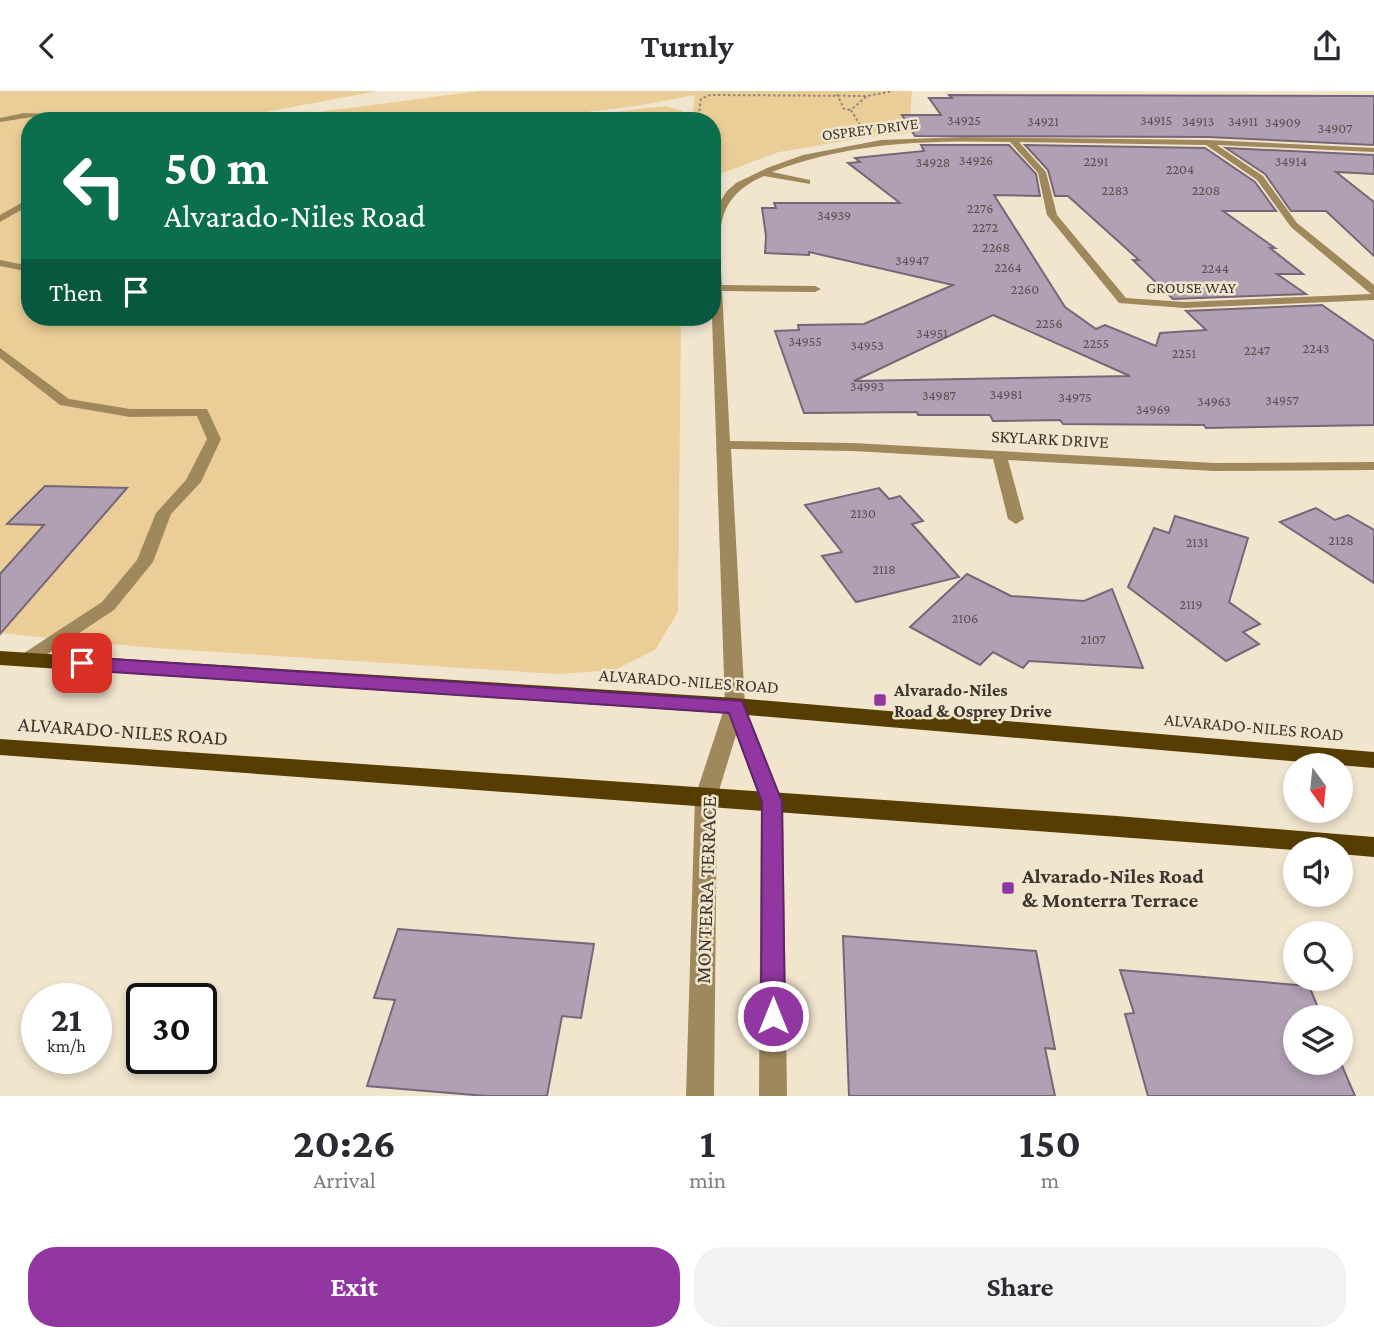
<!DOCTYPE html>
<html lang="en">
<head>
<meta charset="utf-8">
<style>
  :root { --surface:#fff; --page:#f2f2f3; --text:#2b2b33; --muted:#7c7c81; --accent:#9237a2 }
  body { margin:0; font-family:"Crimson Pro",serif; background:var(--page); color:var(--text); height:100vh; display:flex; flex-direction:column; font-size:26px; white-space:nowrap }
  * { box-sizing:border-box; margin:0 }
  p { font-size:23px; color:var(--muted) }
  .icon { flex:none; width:38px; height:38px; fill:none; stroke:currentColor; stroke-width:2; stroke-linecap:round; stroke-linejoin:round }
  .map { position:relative; height:1005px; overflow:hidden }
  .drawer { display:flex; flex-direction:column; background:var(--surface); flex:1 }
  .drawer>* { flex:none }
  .hud { position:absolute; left:21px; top:21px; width:700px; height:214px; border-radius:28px; box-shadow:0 4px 10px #0003; background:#0b6e4f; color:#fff; overflow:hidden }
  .needle { width:46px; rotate:165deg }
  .tools { position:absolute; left:1283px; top:662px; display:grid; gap:14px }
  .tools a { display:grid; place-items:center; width:70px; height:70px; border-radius:50%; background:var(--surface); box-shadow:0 4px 10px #0003; font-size:35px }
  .speed { position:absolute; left:21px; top:892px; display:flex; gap:14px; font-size:35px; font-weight:700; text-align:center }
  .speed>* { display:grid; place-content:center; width:91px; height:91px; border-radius:50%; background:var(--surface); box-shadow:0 4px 10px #0003; line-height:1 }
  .speed small { font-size:18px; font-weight:400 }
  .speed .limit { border:4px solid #111; border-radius:10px; background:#fff; color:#111 }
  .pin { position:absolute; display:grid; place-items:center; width:60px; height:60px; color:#fff; margin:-30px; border-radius:14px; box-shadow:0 4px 10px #0006 }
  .me { position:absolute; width:77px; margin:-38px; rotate:0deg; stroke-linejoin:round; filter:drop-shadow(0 0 5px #0008) }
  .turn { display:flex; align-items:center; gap:24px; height:147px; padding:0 28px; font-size:32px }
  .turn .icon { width:91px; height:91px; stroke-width:2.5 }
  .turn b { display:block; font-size:49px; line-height:60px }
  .then { display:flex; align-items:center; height:66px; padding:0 28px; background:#0003; gap:14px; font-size:26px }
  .eta { display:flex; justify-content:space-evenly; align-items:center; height:119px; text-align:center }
  .eta b { font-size:42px; font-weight:700; line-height:49px }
  .button { display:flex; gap:14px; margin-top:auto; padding:14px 28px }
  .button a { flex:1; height:80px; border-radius:28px; background:var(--accent); color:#fff; font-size:28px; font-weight:700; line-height:80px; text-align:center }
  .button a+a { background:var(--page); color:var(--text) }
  header { display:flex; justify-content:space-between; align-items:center; height:91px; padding:0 28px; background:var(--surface); font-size:32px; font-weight:700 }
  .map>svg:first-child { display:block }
</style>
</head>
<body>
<header><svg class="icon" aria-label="back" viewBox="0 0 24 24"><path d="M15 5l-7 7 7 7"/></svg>Turnly<svg class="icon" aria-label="share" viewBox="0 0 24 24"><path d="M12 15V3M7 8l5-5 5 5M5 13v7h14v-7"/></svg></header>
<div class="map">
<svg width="1374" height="1005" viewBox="0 0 1374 1005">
  <rect width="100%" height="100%" fill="#f1e5ce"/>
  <g fill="#ebce97">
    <polygon points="0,0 378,0 216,30 30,30 30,226 681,226 678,521 655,559 615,579 558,583 154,557 0,542"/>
    <polygon points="479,0 912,0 909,42 868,46 779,61 712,86 712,30 692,30 695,4 637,15 509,30 250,30"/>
    <polygon points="665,15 683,20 682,30 537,30"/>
  </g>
  <g fill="#b1a0b4" stroke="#766678" stroke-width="2" fill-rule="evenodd">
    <polygon points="949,4 1374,5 1374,54 1208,46 915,45 902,24 941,24 929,7 952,7"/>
    <path d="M921 54H1009L1036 83 1040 105 994 104 1065 216 1096 238 1105 234 1156 255 1160 242 1206 239 1186 220 1322 214 1374 250V334L1206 337 1204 334 1063 333 1060 329 993 330 990 324H918L917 321 804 322 775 240 799 239 798 234 864 233 953 194 809 161V164L765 162 766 145 762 117H776L774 112H900L848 72 860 71 855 67 924 60ZM993 224 1130 285 854 290Z"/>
    <polygon points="1025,54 1205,57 1255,91 1276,120 1223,120 1275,157 1270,157 1303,183 1277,183 1306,203 1173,208 1133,169 1139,169 1068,105 1055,105 1048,79"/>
    <polygon points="1226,57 1374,64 1374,83 1336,81 1374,111 1374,165 1326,120 1291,120 1265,83"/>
    <polygon points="45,395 127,397 0,543 0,483 44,434 7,433"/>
    <polygon points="879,397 889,408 900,405 923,430 912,433 959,486 856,511 822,465 842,461 805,414"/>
    <polygon points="1316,417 1335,429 1348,424 1374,439 1374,492 1280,431"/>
    <polygon points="1175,425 1248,447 1229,511 1260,533 1243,541 1259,553 1226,570 1128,496 1154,437 1169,442"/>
    <polygon points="967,483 1011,505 1084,510 1112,498 1143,577 1029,570 1023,577 993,561 980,574 910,536"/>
    <polygon points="398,838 594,853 581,927 562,925 547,1005 486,1005 367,995 395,909 374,907"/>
    <polygon points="843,845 1036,860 1055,958 1045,957 1055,1005 849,1005"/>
    <polygon points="1120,879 1309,895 1322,926 1295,926 1295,971 1340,970 1355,1005 1148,1005 1125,923 1134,922"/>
  </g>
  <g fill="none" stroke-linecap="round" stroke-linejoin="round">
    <g stroke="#8e8676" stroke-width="2" stroke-dasharray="2.5 2.5" stroke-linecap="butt">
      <polyline points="837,3 844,18 851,19"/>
      <polyline points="698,30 701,8 710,4 867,5"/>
      <polyline points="860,34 851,19 867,5 893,0"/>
    </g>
    <g fill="#9f885b" fill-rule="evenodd">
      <polygon points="24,22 49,23 68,30 32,26 0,31 0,27"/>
      <path d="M964 46 1208 49 1374 57V61L1217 54 1263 85 1297 132 1374 194V209L1184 217 1119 212 1047 124 1038 82 1010 51C928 49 849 51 772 81L810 89V93L764 85C711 108 719 145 722 194L815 195 821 198 815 201 722 200 730 350 853 352 1215 372 1374 371V379L1215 380 1008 369 1024 428 1016 433 1008 428 993 368 853 360 731 358 745 615 783 711 787 1005H759L761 711 736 644 717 706 714 1005H686L695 706 725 615 712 226 714 120 727 100 736 92 767 77 803 64 881 49ZM1019 51 1206 54 1257 89 1291 136 1371 203 1184 211 1126 207 1057 124 1046 81Z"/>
      <polygon points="30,107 30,114 0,131 0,124"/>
      <polygon points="0,169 30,175 30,181 0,175"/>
      <polygon points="0,257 69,308 130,318 207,318 221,348 201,391 171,423 153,471 114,519 28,576 21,574 19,569 21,564 102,511 137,469 156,422 186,389 207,348 197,325 130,326 60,314 0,267"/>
    </g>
    <g fill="#563e02" fill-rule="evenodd">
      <polygon points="0,560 735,607 1374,661 1374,677 735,623 0,574"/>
      <polygon points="0,648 1117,725 1374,746 1374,766 1340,763 1340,758 1295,759 0,664"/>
    </g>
  </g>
  <polygon fill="#9237a2" stroke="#5f2469" stroke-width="2" points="82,566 742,610 782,711 785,925 781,933 773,937 764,933 761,925 762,711 729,622 82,579 73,572"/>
  <g fill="#9237a2" stroke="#f1e5ce" stroke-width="2.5">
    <rect x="873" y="602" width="14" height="14" rx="3.5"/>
    <rect x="1001" y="790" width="14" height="14" rx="3.5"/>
  </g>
  <g text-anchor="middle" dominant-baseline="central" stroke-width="5" stroke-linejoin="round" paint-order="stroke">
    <g font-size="14" fill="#595150">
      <text x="964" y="29">34925</text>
      <text x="1156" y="29">34915</text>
      <text x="1043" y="30">34921</text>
      <text x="1198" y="30">34913</text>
      <text x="1243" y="30">34911</text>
      <text x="1283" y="31">34909</text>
      <text x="1335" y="37">34907</text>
      <text x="976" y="69">34926</text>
      <text x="1096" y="70">2291</text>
      <text x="1291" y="70">34914</text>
      <text x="933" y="71">34928</text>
      <text x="1180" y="78">2204</text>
      <text x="1115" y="99">2283</text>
      <text x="1206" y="99">2208</text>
      <text x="980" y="117">2276</text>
      <text x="834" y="124">34939</text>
      <text x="985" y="136">2272</text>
      <text x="996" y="156">2268</text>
      <text x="912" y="169">34947</text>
      <text x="1008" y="176">2264</text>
      <text x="1215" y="177">2244</text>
      <text x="1025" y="198">2260</text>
      <text x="1049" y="232">2256</text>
      <text x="932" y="242">34951</text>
      <text x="805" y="250">34955</text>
      <text x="1096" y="252">2255</text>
      <text x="867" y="254">34953</text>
      <text x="1316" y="257">2243</text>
      <text x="1257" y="259">2247</text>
      <text x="1184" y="262">2251</text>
      <text x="867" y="295">34993</text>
      <text x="1006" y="303">34981</text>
      <text x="939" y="304">34987</text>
      <text x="1075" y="306">34975</text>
      <text x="1282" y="309">34957</text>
      <text x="1214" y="310">34963</text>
      <text x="1153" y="318">34969</text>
      <text x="863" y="422">2130</text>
      <text x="1341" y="449">2128</text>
      <text x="1197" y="451">2131</text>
      <text x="884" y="478">2118</text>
      <text x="1191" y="513">2119</text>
      <text x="965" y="527">2106</text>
      <text x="1093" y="548">2107</text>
    </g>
    <g font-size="16" fill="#3c372e" stroke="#f1e5ce">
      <text transform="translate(870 38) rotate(-7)">OSPREY DRIVE</text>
      <text x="1191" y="196">GROUSE WAY</text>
    </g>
    <g font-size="18" fill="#3c372e" stroke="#f1e5ce">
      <text transform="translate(1050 348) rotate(3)">SKYLARK DRIVE</text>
      <text transform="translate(689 590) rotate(4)">ALVARADO-NILES ROAD</text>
      <text transform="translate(1254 636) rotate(5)">ALVARADO-NILES ROAD</text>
    </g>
    <g font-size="18" font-weight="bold" fill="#3c372e" stroke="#f1e5ce" text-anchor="start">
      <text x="894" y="599">Alvarado-Niles<tspan x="894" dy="21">Road &amp; Osprey Drive</tspan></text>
    </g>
    <g font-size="21" fill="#3c372e" stroke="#f1e5ce">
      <text transform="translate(123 640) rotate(4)">ALVARADO-NILES ROAD</text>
      <text transform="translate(706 799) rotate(-88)">MONTERRA TERRACE</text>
    </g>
    <g font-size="21" font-weight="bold" fill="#3c372e" stroke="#f1e5ce" text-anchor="start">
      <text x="1022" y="785">Alvarado-Niles Road<tspan x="1022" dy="24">&amp; Monterra Terrace</tspan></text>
    </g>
  </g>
</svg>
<div class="tools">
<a><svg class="needle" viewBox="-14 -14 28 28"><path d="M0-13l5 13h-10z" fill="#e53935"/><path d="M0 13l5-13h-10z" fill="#7c7c81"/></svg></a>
<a><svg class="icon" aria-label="sound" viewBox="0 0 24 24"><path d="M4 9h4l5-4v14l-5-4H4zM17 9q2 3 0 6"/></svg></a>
<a><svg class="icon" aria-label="search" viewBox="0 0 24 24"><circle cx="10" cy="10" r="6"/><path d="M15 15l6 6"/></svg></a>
<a><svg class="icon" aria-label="layers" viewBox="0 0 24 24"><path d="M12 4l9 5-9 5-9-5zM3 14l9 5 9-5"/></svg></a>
</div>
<div class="speed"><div>21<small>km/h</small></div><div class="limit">30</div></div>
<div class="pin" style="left:82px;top:572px;background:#d93025"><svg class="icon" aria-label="arrive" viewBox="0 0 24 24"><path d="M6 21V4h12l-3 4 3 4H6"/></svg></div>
<svg class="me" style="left:773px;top:925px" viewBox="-20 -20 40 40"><circle r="17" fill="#9237a2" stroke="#fff" stroke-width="3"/><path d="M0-11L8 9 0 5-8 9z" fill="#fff"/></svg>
<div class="hud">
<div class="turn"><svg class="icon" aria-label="left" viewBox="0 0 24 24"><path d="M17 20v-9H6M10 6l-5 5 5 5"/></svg><div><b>50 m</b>Alvarado-Niles Road</div></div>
<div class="then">Then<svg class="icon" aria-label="arrive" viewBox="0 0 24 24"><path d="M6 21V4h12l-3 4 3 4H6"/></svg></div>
</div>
</div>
<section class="drawer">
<div class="eta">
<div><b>20:26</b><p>Arrival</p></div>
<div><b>1</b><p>min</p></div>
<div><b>150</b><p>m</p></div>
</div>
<div class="button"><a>Exit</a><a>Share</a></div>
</section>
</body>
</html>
